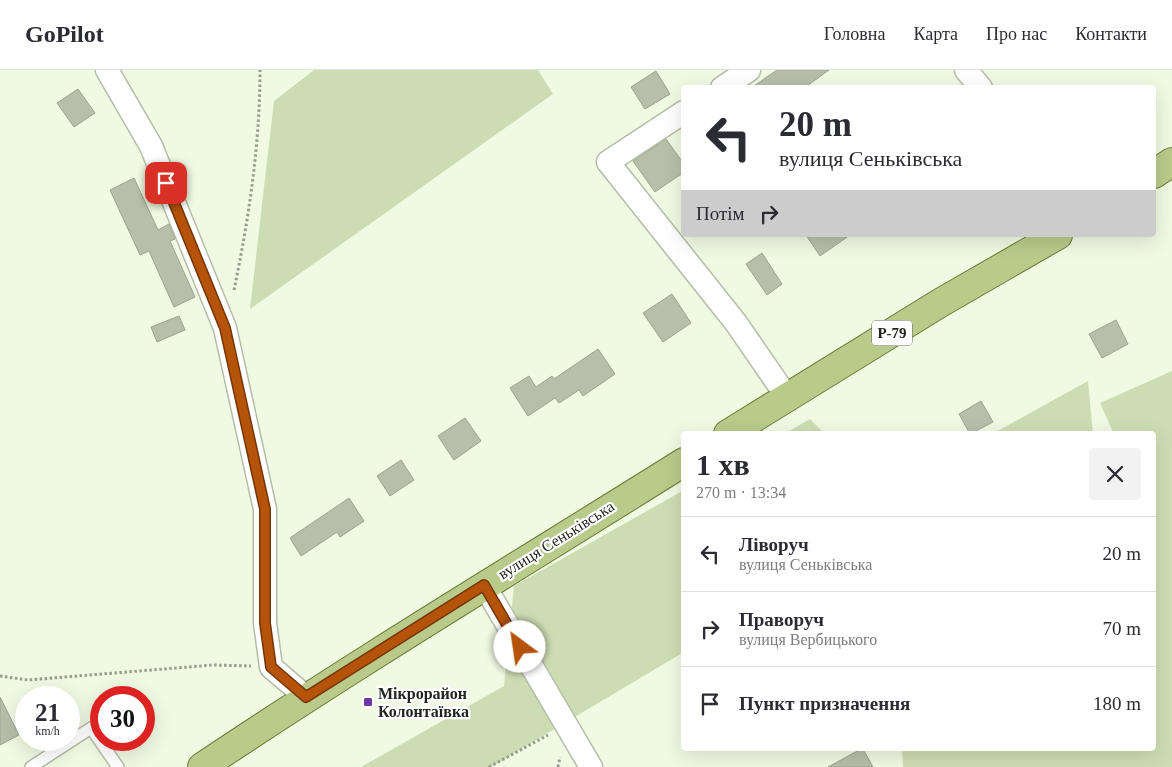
<!DOCTYPE html>
<html lang="uk">
<head>
<meta charset="utf-8">
<style>
  :root { --surface:#fff; --page:#f2f2f3; --text:#2b2b33; --muted:#7c7c81; --line:#e1e1e2 }
  body { margin:0; font-family:"Times New Roman",serif; background:var(--page); color:var(--text); height:100vh; display:flex; flex-direction:column; font-size:19px; white-space:nowrap }
  * { box-sizing:border-box; margin:0 }
  p { font-size:16px; color:var(--muted) }
  .icon { flex:none; width:28px; height:28px; fill:none; stroke:currentColor; stroke-width:2; stroke-linecap:round; stroke-linejoin:round }
  .map { position:relative; flex:1; overflow:hidden }
  .drawer { position:absolute; left:681px; top:361px; width:475px; height:320px; display:flex; flex-direction:column; background:var(--surface); border-radius:5px; box-shadow:0 5px 20px #0002 }
  .drawer>* { flex:none }
  .banner { position:absolute; left:681px; top:15px; width:475px; height:152px; border-radius:5px; box-shadow:0 5px 20px #0002; background:#fff; color:var(--text); overflow:hidden }
  .speed { position:absolute; left:15px; top:616px; display:flex; gap:10px; font-size:25px; font-weight:700; text-align:center }
  .speed>* { display:grid; place-content:center; width:65px; height:65px; border-radius:50%; background:var(--surface); box-shadow:0 5px 20px #0002; line-height:1 }
  .speed small { font-size:12px; font-weight:400 }
  .speed .limit { border:8px solid #d22; background:#fff; color:#111 }
  .pin { position:absolute; display:grid; place-items:center; width:42px; height:42px; color:#fff; margin:-21px; border-radius:10px; box-shadow:0 2px 8px #0006 }
  .me { position:absolute; width:55px; margin:-28px; rotate:329deg; stroke-linejoin:round; filter:drop-shadow(0 0 4px #0008) }
  .turn { display:flex; align-items:center; gap:18px; height:105px; padding:0 15px; font-size:22px }
  .turn .icon { width:65px; height:65px; stroke-width:2.5 }
  .turn b { display:block; font-size:35px; line-height:42px }
  .then { display:flex; align-items:center; height:48px; padding:0 15px; background:#0003; gap:10px; font-size:19px }
  .round { display:grid; place-items:center; flex:none; width:52px; height:52px; border-radius:5px; background:var(--page) }
  .summary { display:flex; align-items:center; justify-content:space-between; height:85px; padding:0 15px }
  h1 { font-size:30px; font-weight:700; line-height:38px }
  ul { padding:0; list-style:none }
  li { display:flex; align-items:center; gap:15px; height:75px; padding:0 15px; border-top:1px solid var(--line) }
  li div { flex:1 }
  li b { display:block; font-size:19px }
  li em { font-style:normal }
  header { display:flex; align-items:center; gap:30px; box-sizing:border-box; height:70px; padding:0 25px; background:var(--surface); border-bottom:1px solid var(--line) }
  header strong { font-size:24px }
  nav { display:flex; gap:28px; margin-inline-start:auto; font-size:18px }
  .map>svg:first-child { display:block }
</style>
</head>
<body>
<header>
<strong>GoPilot</strong>
<nav><a>Головна</a><a>Карта</a><a>Про нас</a><a>Контакти</a></nav>
</header>
<div class="map">
<svg width="1172" height="697" viewBox="0 0 1172 697">
  <rect width="100%" height="100%" fill="#f0f9e2"/>
  <g fill="#cdddb3">
    <polygon points="314,0 538,0 553,24 250,239 274,31"/>
    <polygon points="1172,301 1172,697 903,697 902,679 1154,679 1154,364 1114,364 1100,333"/>
    <polygon points="1088,311 1093,364 992,364"/>
    <polygon points="810,349 825,364 784,364"/>
    <polygon points="684,420 684,582 491,697 361,697 504,616 514,516"/>
  </g>
  <g fill="#b7bfaa" stroke="#9ba38e">
    <polygon points="777,0 829,0 804,18 751,18"/>
    <polygon points="656,1 670,24 645,39 631,17"/>
    <polygon points="78,19 95,43 74,57 57,33"/>
    <polygon points="666,69 684,94 684,102 655,122 633,91"/>
    <polygon points="134,108 158,160 169,154 175,169 170,171 195,227 174,237 149,181 140,185 110,120"/>
    <polygon points="806,165 850,165 820,186"/>
    <polygon points="762,183 782,214 767,225 746,194"/>
    <polygon points="672,224 691,253 663,272 643,243"/>
    <polygon points="179,246 185,260 157,272 151,257"/>
    <polygon points="1116,250 1128,274 1102,288 1089,264"/>
    <polygon points="598,279 615,304 583,326 579,320 559,333 555,328 528,346 510,318 529,306 536,317 552,306 554,309"/>
    <polygon points="981,331 993,352 970,364 959,344"/>
    <polygon points="465,348 481,371 454,390 438,366"/>
    <polygon points="401,390 414,410 390,426 377,406"/>
    <polygon points="349,428 364,451 340,467 337,462 301,486 290,468"/>
    <polygon points="0,627 19,665 0,675"/>
    <polygon points="861,679 863,679 873,697 828,697"/>
  </g>
  <g fill="none" stroke-linecap="round" stroke-linejoin="round">
    <defs>
      <polyline id="lane" points="31,697 91,658 118,697"/>
      <g id="street">
        <polyline points="107,0 151,76 225,258 265,439 265,553 271,597 306,627"/>
        <polyline points="966,0 981,18"/>
        <polyline points="722,18 749,0"/>
        <polyline points="684,42 608,92 736,253 787,327"/>
        <polyline points="484,515 591,697"/>
      </g>
      <g id="primary">
        <polyline points="1154,104 1172,92"/>
        <polyline points="728,364 940,233 1058,165"/>
        <path d="M202 697C360 591 523 493 684 392"/>
      </g>
    </defs>
    <use href="#lane" stroke="#b5bda8" stroke-width="14"/>
    <use href="#street" stroke="#b5bda8" stroke-width="25"/>
    <use href="#primary" stroke="#667b32" stroke-width="30"/>
    <g stroke="#979d8d" stroke-width="3" stroke-dasharray="2.5 2.5" stroke-linecap="butt">
      <path d="M234 220C249 148 260 74 260 0"/>
      <polyline points="0,606 28,610 213,595 251,596"/>
      <polyline points="489,697 548,665"/>
      <polyline points="558,697 560,687"/>
    </g>
    <use href="#lane" stroke="#fff" stroke-width="11"/>
    <use href="#street" stroke="#fff" stroke-width="22"/>
    <use href="#primary" stroke="#b9cb8b" stroke-width="28"/>
  </g>
  <g fill="none" stroke-linecap="round" stroke-linejoin="round">
    <defs>
      <polyline id="route" points="166,113 225,258 257,403 265,439 265,553 271,597 306,627 484,515 520,577"/>
    </defs>
    <use href="#route" stroke="#753606" stroke-width="12"/>
    <use href="#route" stroke="#b45309" stroke-width="9"/>
  </g>
  <rect fill="#7134a9" stroke="#fff" stroke-width="2" x="363" y="627" width="10" height="10" rx="2.5"/>
  <g text-anchor="middle" dominant-baseline="central" stroke-width="4.5" stroke-linejoin="round" paint-order="stroke">
    <rect fill="#fff" stroke="#646661" stroke-width="1" x="872" y="250.5" width="40" height="25" rx="4"/>
    <g font-size="15" font-weight="bold" fill="#22251d">
      <text x="892" y="263">Р-79</text>
    </g>
    <g font-size="16" fill="#22251d" stroke="#fff">
      <text transform="translate(556 470) rotate(-32)">вулиця Сенькiвська</text>
    </g>
    <g font-size="16" font-weight="bold" fill="#22251d" stroke="#fff" text-anchor="start">
      <text x="378" y="623">Мiкрорайон<tspan x="378" dy="18">Колонтаївка</tspan></text>
    </g>
  </g>
</svg>
<div class="speed"><div>21<small>km/h</small></div><div class="limit">30</div></div>
<div class="pin" style="left:166px;top:113px;background:#d93025"><svg class="icon" aria-label="arrive" viewBox="0 0 24 24"><path d="M6 21V4h12l-3 4 3 4H6"/></svg></div>
<svg class="me" style="left:520px;top:577px" viewBox="-20 -20 40 40"><circle r="19" fill="#fff"/><path d="M0-13L10 11 0 6-10 11z" fill="#b45309"/></svg>
<div class="banner">
<div class="turn"><svg class="icon" aria-label="left" viewBox="0 0 24 24"><path d="M17 20v-9H6M10 6l-5 5 5 5"/></svg><div><b>20 m</b>вулиця Сенькiвська</div></div>
<div class="then">Потім<svg class="icon" aria-label="right" viewBox="0 0 24 24"><path d="M7 20v-9h11M14 6l5 5-5 5"/></svg></div>
</div>
<section class="drawer">
<div class="summary"><div><h1>1 хв</h1><p>270 m · 13:34</p></div><a class="round"><svg class="icon" aria-label="close" viewBox="0 0 24 24"><path d="M6 6l12 12M18 6L6 18"/></svg></a></div>
<ul>
<li><svg class="icon" aria-label="left" viewBox="0 0 24 24"><path d="M17 20v-9H6M10 6l-5 5 5 5"/></svg><div><b>Ліворуч</b><p>вулиця Сенькiвська</p></div><em>20 m</em></li>
<li><svg class="icon" aria-label="right" viewBox="0 0 24 24"><path d="M7 20v-9h11M14 6l5 5-5 5"/></svg><div><b>Праворуч</b><p>вулиця Вербицького</p></div><em>70 m</em></li>
<li><svg class="icon" aria-label="arrive" viewBox="0 0 24 24"><path d="M6 21V4h12l-3 4 3 4H6"/></svg><div><b>Пункт призначення</b></div><em>180 m</em></li>
</ul>
</section>
</div>
</body>
</html>
